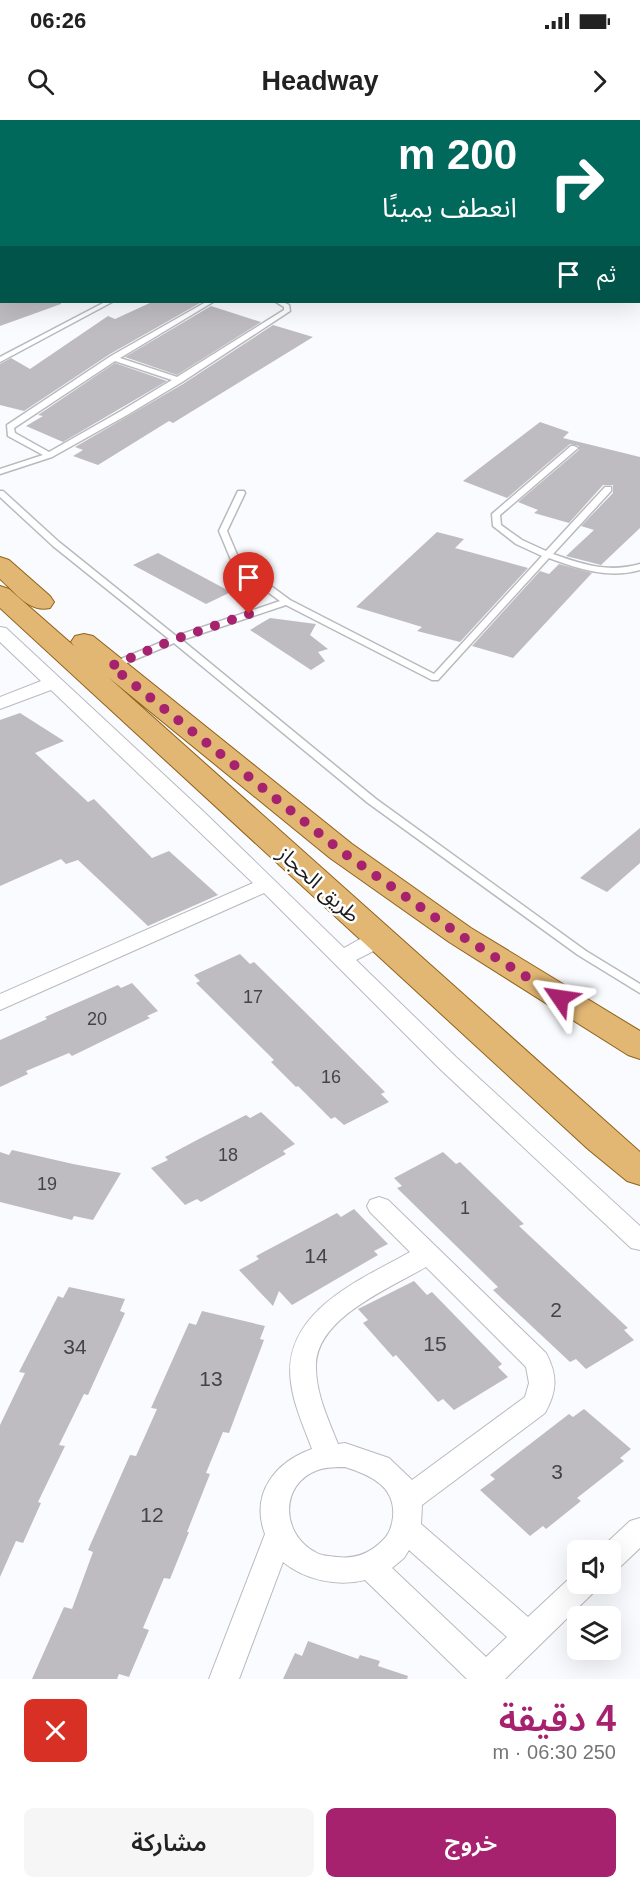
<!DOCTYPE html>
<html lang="ar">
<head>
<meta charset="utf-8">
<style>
  :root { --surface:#fff; --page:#f6f6f6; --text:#222; --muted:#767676; --accent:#a6226e }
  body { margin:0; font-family:Helvetica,"Noto Sans Arabic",sans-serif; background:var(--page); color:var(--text); direction:rtl; height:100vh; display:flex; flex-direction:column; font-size:22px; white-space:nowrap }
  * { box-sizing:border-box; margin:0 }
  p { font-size:20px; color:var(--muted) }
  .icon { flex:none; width:33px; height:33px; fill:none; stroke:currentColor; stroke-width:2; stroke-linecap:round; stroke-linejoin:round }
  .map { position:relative; height:1559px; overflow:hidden; direction:ltr }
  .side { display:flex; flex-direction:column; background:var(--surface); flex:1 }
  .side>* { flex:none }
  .banner { position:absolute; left:0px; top:0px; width:640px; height:183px; box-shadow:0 6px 24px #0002; direction:rtl; background:#00695c; color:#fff; overflow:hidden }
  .buttons { position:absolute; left:567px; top:1420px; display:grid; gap:12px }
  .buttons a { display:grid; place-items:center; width:54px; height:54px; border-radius:9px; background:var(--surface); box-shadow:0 6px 24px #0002; font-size:30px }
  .pin { position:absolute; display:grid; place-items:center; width:51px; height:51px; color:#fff; margin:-62px -26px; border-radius:50% 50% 50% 0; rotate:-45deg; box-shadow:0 0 6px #0007 }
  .pin .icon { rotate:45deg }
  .me { position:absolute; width:66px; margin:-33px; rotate:302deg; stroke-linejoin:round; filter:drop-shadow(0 0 4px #0008) }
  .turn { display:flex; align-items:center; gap:21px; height:126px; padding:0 24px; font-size:27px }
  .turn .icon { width:78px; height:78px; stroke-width:2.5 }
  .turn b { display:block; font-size:42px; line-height:51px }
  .then { display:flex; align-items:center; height:57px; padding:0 24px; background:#0003; gap:12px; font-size:22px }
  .round { display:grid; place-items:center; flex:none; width:63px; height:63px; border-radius:9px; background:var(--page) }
  .summary { display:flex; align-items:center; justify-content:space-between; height:102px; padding:0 24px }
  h1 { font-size:36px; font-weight:600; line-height:45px; color:var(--accent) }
  .button { display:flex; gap:12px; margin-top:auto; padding:12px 24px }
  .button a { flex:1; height:69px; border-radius:9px; background:var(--accent); color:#fff; font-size:24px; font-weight:600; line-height:69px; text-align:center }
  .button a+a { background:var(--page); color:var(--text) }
  .status { display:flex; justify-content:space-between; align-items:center; height:42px; padding:0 30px; background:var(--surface); direction:ltr }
  .status svg { height:16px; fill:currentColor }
  header { display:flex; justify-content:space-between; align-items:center; height:78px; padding:0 24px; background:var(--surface); font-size:27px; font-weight:600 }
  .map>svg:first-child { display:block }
</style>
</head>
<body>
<div class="status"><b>06:26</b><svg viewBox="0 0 49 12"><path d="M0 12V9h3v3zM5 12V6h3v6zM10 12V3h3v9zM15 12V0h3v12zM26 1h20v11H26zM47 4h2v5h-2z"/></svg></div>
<header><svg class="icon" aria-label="forward" viewBox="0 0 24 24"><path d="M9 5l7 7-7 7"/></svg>Headway<svg class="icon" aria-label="search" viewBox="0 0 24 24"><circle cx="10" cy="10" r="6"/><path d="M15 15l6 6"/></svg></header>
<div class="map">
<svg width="640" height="1559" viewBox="0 0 640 1559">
  <rect width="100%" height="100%" fill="#fafbff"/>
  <g fill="#bebcc1">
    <polygon points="0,182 61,182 61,184 0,206"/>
    <polygon points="152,182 200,183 110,234 24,291 0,285 0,244 11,238 30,249 108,196 115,199"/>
    <polygon points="211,186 261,202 177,255 125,237"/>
    <polygon points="273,205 313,217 173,303 169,301 98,345 73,336 83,330 75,327 183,264"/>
    <polygon points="115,243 167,261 63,322 26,306 43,296 38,295"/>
    <polygon points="540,302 569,312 563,318 640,337 640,408 601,445 566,436 594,410 581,406 613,373 613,365 603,365 569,403 534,393 538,390 518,382 579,330 579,326 570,324 507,378 463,361"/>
    <polygon points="437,412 464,419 455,428 528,448 460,522 417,511 422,507 356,487"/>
    <polygon points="158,433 231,472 206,484 133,445"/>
    <polygon points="559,444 592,453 513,538 472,526 540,451 549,454"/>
    <polygon points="270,498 316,504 310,515 328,529 318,532 325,541 311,550 250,510"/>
    <polygon points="20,593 64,621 35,633 88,682 94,679 152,738 169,731 218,775 148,806 78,740 66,744 61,739 0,766 0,600"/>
    <polygon points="640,708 640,743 607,772 580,758"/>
    <polygon points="240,834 250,844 254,842 304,891 385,972 381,974 389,982 344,1005 335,997 331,999 298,966 296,967 271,942 274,940 196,863 200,861 194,855"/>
    <polygon points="132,863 158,891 147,896 150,898 72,936 69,933 26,951 28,954 0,967 0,920 47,899 45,897 118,865 121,868"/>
    <polygon points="261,992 295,1024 283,1031 286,1034 201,1082 197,1079 185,1085 151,1048 168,1040 165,1037 197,1020 246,995 250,998"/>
    <polygon points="12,1030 73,1044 121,1053 93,1100 74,1096 72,1100 0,1082 0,1032 9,1035"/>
    <polygon points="443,1032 456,1044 460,1042 524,1104 519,1106 628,1208 624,1210 634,1220 586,1249 576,1239 570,1242 493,1170 498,1167 397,1068 402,1066 394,1058"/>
    <polygon points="354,1089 388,1124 374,1131 378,1135 292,1185 279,1171 273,1186 239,1150 259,1139 256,1136 337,1093 341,1097"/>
    <polygon points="414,1161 427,1175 432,1172 502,1244 498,1247 508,1257 454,1290 443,1279 438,1282 396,1235 393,1237 363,1203 368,1200 358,1189"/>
    <polygon points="69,1167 125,1179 120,1191 125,1193 88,1275 84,1274 59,1325 65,1326 38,1382 41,1383 23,1423 16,1421 0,1457 0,1305 25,1253 19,1252 58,1176 63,1178"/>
    <polygon points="202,1191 265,1206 260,1219 264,1220 229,1313 223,1312 206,1353 210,1354 187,1412 189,1412 170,1459 164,1458 143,1508 149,1510 129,1557 119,1554 117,1559 32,1559 64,1487 72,1489 93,1432 88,1430 130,1335 136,1336 157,1289 151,1288 189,1203 196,1205"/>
    <polygon points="584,1289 631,1329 620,1338 624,1341 577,1378 581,1381 546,1409 543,1406 530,1416 480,1370 495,1359 490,1355 569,1294 573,1297"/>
    <polygon points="308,1521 358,1539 360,1535 380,1541 378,1546 408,1556 407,1559 283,1559 295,1533 302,1536"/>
  </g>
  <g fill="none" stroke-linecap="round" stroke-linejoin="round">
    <defs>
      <g id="service">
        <polygon points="105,182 112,182 0,242 0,237"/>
        <path d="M206 182H213L120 238 177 257 284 190V187L276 182H283L289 185 290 191 182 262 127 295 52 337 0 354V349L43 335 8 316 7 305 111 236ZM115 241 172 260 121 291 49 332 15 313 14 308Z"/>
        <path d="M571 326H574L578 328 500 395 501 405 522 420 546 431 605 367H611V371L553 434C584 445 608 453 640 444V450C609 459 579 449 549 438L438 560H432L286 485 182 520 376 679 586 831 640 864V873L578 835 368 683 174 523 115 548H109L107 546 109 544 169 519 53 426 0 377V371H3L59 422 176 516 280 481 234 447 219 411 237 373 238 371H244L245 373 227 411 241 444 290 480 434 554 542 436 516 424 493 406 492 394Z"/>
      </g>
      <g id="minor">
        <polygon points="74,0 87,0 88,2 75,2"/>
        <polygon points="99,0 112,0 113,2 100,2"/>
        <polygon points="119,0 135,0 118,2"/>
        <polygon points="157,0 173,0 156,2"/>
        <polygon points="253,0 269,0 252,2"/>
        <polygon points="382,0 398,0 381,2"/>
        <polygon points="552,0 565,0 566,2 553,2"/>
        <rect x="639" y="37" width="1" height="8"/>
        <rect x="639" y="95" width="1" height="9"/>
        <rect x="639" y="113" width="1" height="8"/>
        <rect x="639" y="146" width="1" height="8"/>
        <path d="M0 507 6 508 204 692 344 828C357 821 371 810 387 814L390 819 387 824 356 840 456 937 640 1106V1130L631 1128 440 949 264 773 0 890V874L253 763 51 570 0 589V577L41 561 0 522Z"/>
        <path d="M379 1077 388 1080 546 1233C558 1256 557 1271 545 1293L422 1385 421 1404 528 1497 573 1455 578 1453V1464H598L593 1473 505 1559H467L365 1460C337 1467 305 1460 283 1442L239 1559H209L265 1414C250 1374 275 1342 312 1329 304 1307 294 1286 291 1263 281 1192 360 1160 410 1132L370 1092 367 1086 370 1080ZM426 1147 526 1247 529 1263 525 1277 412 1360 389 1338 345 1323 338 1324C328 1299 315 1272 316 1244 318 1197 390 1168 426 1147ZM345 1347C370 1355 396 1366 393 1397 392 1406 389 1415 382 1421 369 1434 355 1439 337 1437 329 1436 321 1436 315 1432 281 1414 279 1364 318 1350 326 1347 336 1347 345 1347ZM409 1430 507 1517 486 1537 392 1448 404 1438Z"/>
        <polygon points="640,1398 640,1428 620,1447 610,1450 610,1431 599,1431 600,1429 630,1401"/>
      </g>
      <g id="primary">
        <path d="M0 437 9 440 50 476 54 482 50 488C29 493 15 472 0 459Z"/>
        <polygon points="0,466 9,469 74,526 71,522 75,516 84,514 93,516 352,724 471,808 640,911 640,939 628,935 449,822 330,738 108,557 640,1032 640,1065 627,1061 588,1029 0,488"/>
      </g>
    </defs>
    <use href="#service" stroke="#b9babf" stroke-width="3"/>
    <use href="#minor" stroke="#b9babf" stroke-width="2"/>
    <use href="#primary" stroke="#906118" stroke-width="2"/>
    <use href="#service" fill="#fff" fill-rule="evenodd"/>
    <use href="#minor" fill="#fff" fill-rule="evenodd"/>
    <use href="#primary" fill="#e2b773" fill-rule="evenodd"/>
  </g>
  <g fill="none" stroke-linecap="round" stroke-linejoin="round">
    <polyline stroke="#a6226e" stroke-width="10" stroke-dasharray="0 18" points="249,494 173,520 111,546 341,731 460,815 560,878"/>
  </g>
  <g text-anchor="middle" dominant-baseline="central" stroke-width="5" stroke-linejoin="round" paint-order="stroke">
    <g font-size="18" fill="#444346">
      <text x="253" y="877">17</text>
      <text x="97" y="899">20</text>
      <text x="331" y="957">16</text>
      <text x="228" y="1035">18</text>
      <text x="47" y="1064">19</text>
      <text x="465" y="1088">1</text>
    </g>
    <g font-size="21" fill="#1b1b1d" stroke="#fff">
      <text transform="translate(319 764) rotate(42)">طريق الحجاز</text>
    </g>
    <g font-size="21" fill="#444346">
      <text x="316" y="1135">14</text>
      <text x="556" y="1189">2</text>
      <text x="435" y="1223">15</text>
      <text x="75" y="1226">34</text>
      <text x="211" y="1258">13</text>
      <text x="557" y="1351">3</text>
      <text x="152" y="1394">12</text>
    </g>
  </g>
</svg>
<div class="buttons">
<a><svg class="icon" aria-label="sound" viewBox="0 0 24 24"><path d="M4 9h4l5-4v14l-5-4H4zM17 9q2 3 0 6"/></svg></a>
<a><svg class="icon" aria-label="layers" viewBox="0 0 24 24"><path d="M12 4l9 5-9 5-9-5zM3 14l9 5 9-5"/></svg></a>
</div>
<div class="pin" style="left:249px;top:494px;background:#d93025"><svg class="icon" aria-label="arrive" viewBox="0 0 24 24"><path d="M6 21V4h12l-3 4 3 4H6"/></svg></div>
<svg class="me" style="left:560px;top:878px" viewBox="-20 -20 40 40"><path d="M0-17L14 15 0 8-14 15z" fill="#a6226e" stroke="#fff" stroke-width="4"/></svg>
<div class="banner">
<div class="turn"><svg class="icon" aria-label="right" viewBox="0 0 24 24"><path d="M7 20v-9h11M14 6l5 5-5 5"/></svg><div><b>200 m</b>انعطف يمينًا</div></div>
<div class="then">ثم<svg class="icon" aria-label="arrive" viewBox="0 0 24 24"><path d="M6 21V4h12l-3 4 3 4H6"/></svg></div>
</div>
</div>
<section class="side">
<div class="summary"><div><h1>4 دقيقة</h1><p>250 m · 06:30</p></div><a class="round" style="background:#d93025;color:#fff"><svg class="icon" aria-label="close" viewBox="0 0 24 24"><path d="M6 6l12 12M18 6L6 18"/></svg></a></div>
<div class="button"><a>خروج</a><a>مشاركة</a></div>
</section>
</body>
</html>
